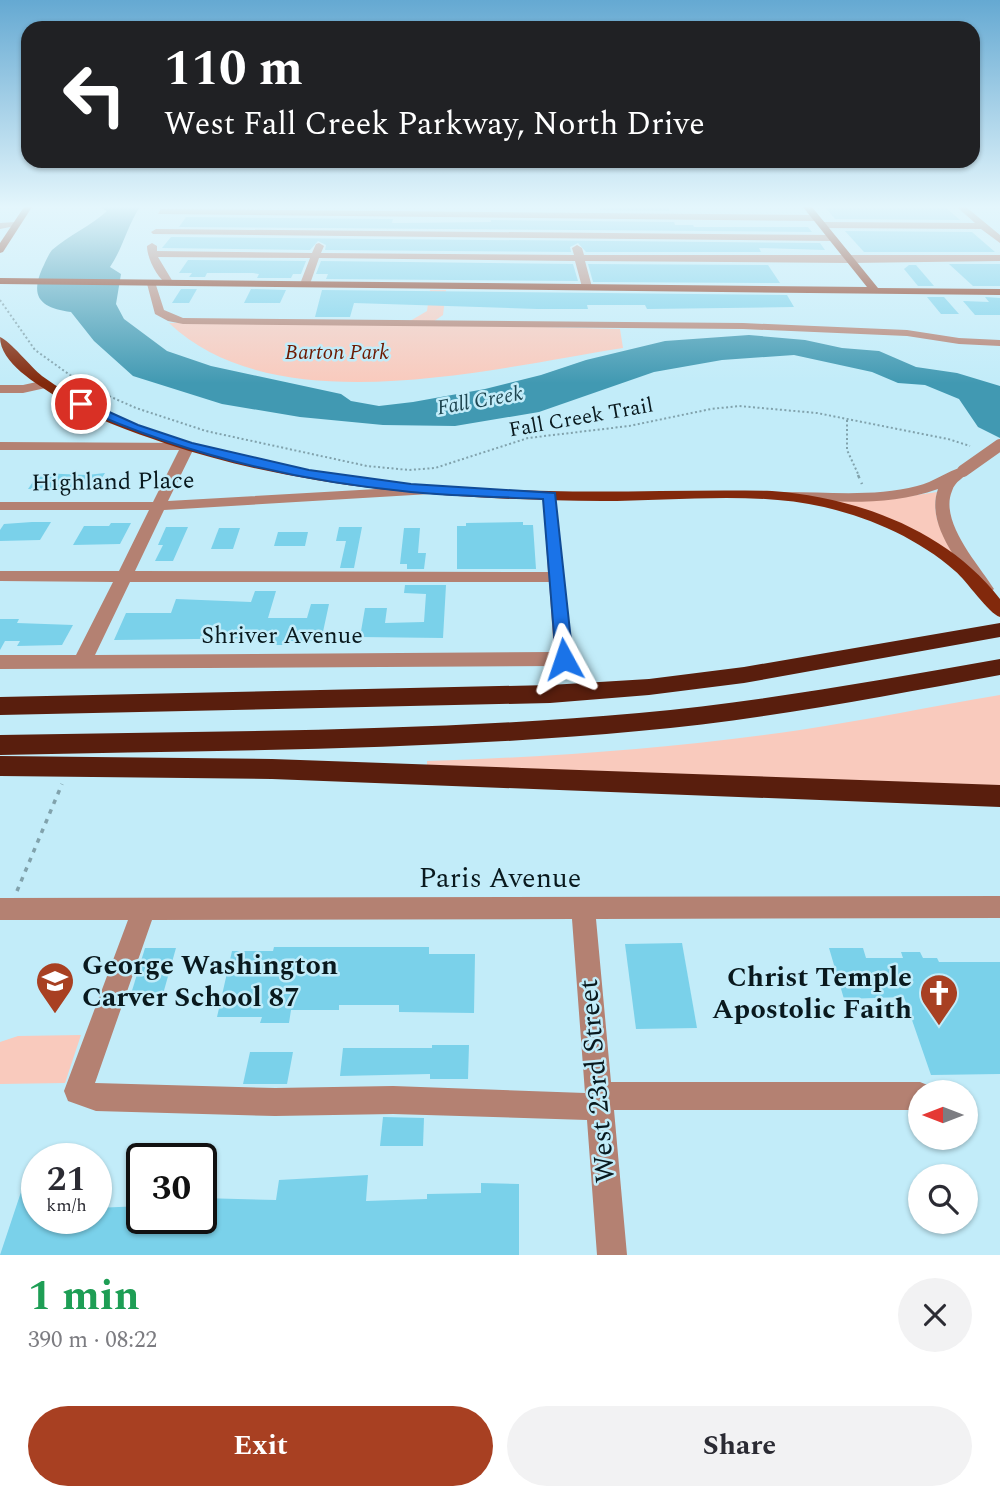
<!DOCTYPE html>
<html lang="en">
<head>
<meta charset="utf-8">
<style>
  :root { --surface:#fff; --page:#f2f2f3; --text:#2b2b33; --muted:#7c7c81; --accent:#a84022 }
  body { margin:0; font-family:Spectral,serif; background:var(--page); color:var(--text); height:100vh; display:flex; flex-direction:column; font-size:26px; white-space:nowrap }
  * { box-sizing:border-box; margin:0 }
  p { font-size:23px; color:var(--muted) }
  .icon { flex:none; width:38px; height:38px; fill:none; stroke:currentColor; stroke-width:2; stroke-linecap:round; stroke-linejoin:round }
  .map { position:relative; height:1255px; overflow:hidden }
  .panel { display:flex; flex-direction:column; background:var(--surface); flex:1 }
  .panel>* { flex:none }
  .banner { position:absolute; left:21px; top:21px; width:959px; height:147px; border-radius:21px; box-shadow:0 2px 5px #0004; background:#202124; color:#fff; overflow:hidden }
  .needle { width:46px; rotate:270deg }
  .buttons { position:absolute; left:908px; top:1080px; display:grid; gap:14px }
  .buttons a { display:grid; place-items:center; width:70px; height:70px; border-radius:50%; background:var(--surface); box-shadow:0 2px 5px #0004; font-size:35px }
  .speed { position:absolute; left:21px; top:1143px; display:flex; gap:14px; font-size:35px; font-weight:700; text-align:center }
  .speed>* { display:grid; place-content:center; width:91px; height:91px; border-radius:50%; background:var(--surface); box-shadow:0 2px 5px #0004; line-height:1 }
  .speed small { font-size:18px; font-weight:400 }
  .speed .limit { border:4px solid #111; border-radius:10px; background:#fff; color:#111 }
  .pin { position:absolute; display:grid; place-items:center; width:60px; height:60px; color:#fff; margin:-30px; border:4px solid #fff; border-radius:50%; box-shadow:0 2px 7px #0007 }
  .me { position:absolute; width:77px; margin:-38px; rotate:355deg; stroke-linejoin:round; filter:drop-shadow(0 0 5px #0008) }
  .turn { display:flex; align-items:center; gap:24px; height:147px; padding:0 28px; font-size:32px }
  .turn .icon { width:91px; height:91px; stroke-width:2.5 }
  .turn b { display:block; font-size:49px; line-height:60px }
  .round { display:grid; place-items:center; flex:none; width:74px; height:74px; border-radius:37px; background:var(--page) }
  .headline { display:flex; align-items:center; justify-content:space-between; height:119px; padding:0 28px }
  h1 { font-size:42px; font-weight:700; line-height:52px; color:#1e9e55 }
  .primary-button { display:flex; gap:14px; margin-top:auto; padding:14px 28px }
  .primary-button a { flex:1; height:80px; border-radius:42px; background:var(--accent); color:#fff; font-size:28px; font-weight:700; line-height:80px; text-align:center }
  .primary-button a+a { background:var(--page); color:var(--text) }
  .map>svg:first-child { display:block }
</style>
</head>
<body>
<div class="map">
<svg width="1000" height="1255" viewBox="0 0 1000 1255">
  <rect width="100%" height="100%" fill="#c2ecf9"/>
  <g fill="#f9cabd">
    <path d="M430 290H446L443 315 430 324 620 329 623 348C493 368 276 425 169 323L405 324 427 311Z"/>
    <path d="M937 492C930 519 945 538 959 560L833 500 890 499Z"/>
    <path d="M1000 695V789L427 765V761C552 757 676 748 800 730 867 720 933 706 1000 695Z"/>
    <polygon points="81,1035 65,1083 0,1084 0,1042 18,1036"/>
  </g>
  <path fill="#4199b2" d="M100 207H140C127 226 123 248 110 267L121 274 116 304 124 319 167 351 211 366 341 394 351 401 379 406 413 402 485 389 541 375 586 360 665 341 749 335 805 340 842 348 879 351 916 367 957 373 1000 386V438L978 427 959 399 925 385 898 383 872 372 794 355 722 360 654 372 539 412 455 426 383 425 300 417 222 404 133 376 94 341 71 312C43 308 29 299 42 269 45 263 48 255 52 250 69 235 91 226 107 211Z"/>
  <g fill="#7ad1ea">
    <polygon points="599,207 668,207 670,211 600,210"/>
    <polygon points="825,207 945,207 960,220 835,219"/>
    <polygon points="186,217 393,219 392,223 395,223 491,222 491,220 674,222 675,225 693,225 694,227 808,227 812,232 179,227"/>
    <polygon points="845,231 972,232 995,252 864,252"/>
    <polygon points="171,237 820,243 825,250 759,248 761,252 586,252 578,243 570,247 571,252 325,250 326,245 318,241 310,250 162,248"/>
    <polygon points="188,260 306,261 301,274 293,274 291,278 257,278 259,274 253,273 207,273 205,277 189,277 192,273 179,273"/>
    <polygon points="321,261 573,264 578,281 326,279 328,274 316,274"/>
    <polygon points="588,264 768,265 780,283 593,282"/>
    <polygon points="949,264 1000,264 1000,286 973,286"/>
    <polygon points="909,265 916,265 934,286 918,286 904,269"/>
    <polygon points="181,289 197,289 189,303 172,303"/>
    <polygon points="251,289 286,290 280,303 244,303"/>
    <polygon points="322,290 787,295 794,307 647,309 645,305 587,305 588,309 537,309 354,303 350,317 315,317"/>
    <polygon points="927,297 944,297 959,314 941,314"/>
    <polygon points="985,297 1000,298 1000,315 975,315 963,301 989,302"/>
    <polygon points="39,473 87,475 105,473 94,490 28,489"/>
    <polygon points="32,522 51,522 40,540 0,541 0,530 4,524"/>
    <polygon points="523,522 523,525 533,525 536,569 457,569 457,526 466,526 466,523"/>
    <polygon points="111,523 131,523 120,544 73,545 84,526 109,526"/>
    <polygon points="166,527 188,527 173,561 155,561 163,545 158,545"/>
    <polygon points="339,527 362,527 354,568 340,568 346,541 336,541"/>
    <polygon points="219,528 240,528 233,549 211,549"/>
    <polygon points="404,528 420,528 418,553 426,553 424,569 407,569 407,564 400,564"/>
    <polygon points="278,532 308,532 305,546 274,546"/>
    <polygon points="405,585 446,585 443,638 360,637 365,608 387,608 385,623 424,622 426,594 404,593"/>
    <polygon points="255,591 276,591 268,618 307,618 311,604 329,604 321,641 285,641 284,645 271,645 272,638 114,640 126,613 171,613 176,599 251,602"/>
    <polygon points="0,619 19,619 17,623 73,625 62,645 17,646 20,641 5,641 0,650"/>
    <polygon points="682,943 697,1028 636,1029 625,944"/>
    <polygon points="274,947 429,947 429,954 475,954 474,1013 399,1012 399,1005 339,1005 339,1010 291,1010 289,1023 260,1023 262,1017 217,1017 232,951 273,951"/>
    <polygon points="145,948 176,948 163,994 131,994"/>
    <polygon points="829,948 863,948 866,958 903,958 901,952 920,952 923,958 937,958 939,962 1000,962 1000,1074 931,1075 904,997 844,999"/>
    <polygon points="432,1045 469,1045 468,1079 430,1079 430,1074 340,1076 343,1048 432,1048"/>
    <polygon points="250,1052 293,1052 287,1084 243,1084"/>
    <polygon points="383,1117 424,1118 423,1146 380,1146"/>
    <polygon points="368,1175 366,1201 427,1199 427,1194 481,1193 481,1183 519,1184 519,1255 0,1255 23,1186 37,1186 37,1218 96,1218 96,1208 142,1206 142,1218 201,1218 201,1198 276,1200 279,1180"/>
  </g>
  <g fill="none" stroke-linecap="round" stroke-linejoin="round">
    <g stroke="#81a2ac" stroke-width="2" stroke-dasharray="2 2.5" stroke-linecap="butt">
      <polyline points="0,300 35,350 70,375 102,393 136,408 206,431 367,466 409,470 435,468 528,438 629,426 711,409 739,406 817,413 948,439 970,446"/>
      <polyline points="847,420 847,450 859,476"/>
    </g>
    <polyline stroke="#81a2ac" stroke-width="2.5" stroke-dasharray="3.5 5" stroke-linecap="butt" points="858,475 862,484"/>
    <polyline stroke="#81a2ac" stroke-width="3.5" stroke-dasharray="4.5 6" stroke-linecap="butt" points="17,891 62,784"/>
    <g fill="#b48172" fill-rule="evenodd">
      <polygon points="957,207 966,207 1000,235 1000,243 981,229 822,228 818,225 822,222 975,223"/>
      <polygon points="161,209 816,215 820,218 816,221 158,214"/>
      <polygon points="0,223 16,222 20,225 0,229"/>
      <polygon points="156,229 832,235 837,238 832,241 153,234 151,232"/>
      <path d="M319 243 324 246 321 253 574 255 572 248 577 245 582 248 584 255H1000V261L850 263 585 261 592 287 587 290 582 287 575 261 319 258 310 284 305 287 300 284 310 258 158 257 173 282 168 285C158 279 147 259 147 246L152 243 157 246V251L312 253 316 244Z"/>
      <polygon points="146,280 155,282 164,310 183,318 743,323 907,330 959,338 1000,340 1000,346 959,344 907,336 743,329 183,324 168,321 155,314"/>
      <polygon points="46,380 52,384 50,387 23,393 0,393 0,385 23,385"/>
      <path d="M0 442 193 443 195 446 168 501 430 486 437 490 430 494 164 510 135 571 548 572 543 496 545 493H555L573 659 570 664 564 666 0 669V655H76L113 582 0 581V571H119L149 510H0V502H153L179 450H0ZM130 582H549L554 652 95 655Z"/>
      <path d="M963 467 970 471C964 478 955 481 952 491 939 522 979 565 994 589L986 595 980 593C961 565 925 525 938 489 889 507 836 501 785 500L778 496 785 492C829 492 875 497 917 486 934 482 947 471 963 467Z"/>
      <path d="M1000 896V918L596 919 611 1082H920L930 1086 932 1092H920V1110H614L627 1255H597L587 1120 393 1114 275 1116 96 1111 68 1101 64 1091 128 920H0V898ZM572 919 585 1093 393 1086 275 1088 95 1083 152 920Z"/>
    </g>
    <g fill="#82290c" fill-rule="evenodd">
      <polygon points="24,207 32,207 3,252 0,253 0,243"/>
      <polygon points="803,207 812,207 878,288 1000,289 1000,295 0,284 0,278 867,287"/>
      <path d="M0 337C10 341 31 367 42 376 75 400 113 416 151 430 278 475 415 489 549 491 623 493 698 489 772 491 856 497 947 530 1000 599V617C988 613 967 581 955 571 919 539 871 518 824 507 754 491 674 501 602 501 456 500 306 490 167 444 130 431 91 418 57 397 37 384 0 363 0 337Z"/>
    </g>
    <g fill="#591e0d" fill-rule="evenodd">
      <polygon points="1000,623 1000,637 744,683 649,695 550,703 0,715 0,697 550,685 649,679 744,667"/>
      <path d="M1000 659V675C880 697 761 720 639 731 427 751 213 750 0 755V735C213 731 427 732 639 713 760 702 880 680 1000 659Z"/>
      <polygon points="0,756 272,759 1000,785 1000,807 272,779 0,776"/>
    </g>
    <polyline stroke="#b48172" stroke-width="12" points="963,471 1000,445"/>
  </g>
  <linearGradient id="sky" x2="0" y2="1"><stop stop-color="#65a9d2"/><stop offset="0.54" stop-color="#e4f6fc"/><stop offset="1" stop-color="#e4f6fc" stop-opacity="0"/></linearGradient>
  <rect width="1000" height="383" fill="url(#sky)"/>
  <path fill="#1a73e8" stroke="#114b97" stroke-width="2" d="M77 401H85L138 425 192 443 309 470 411 484 555 493 573 659 564 665 556 659 543 499C499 497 455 496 411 492 296 481 182 454 77 406Z"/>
  <defs>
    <symbol id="school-pin" viewBox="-11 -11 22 30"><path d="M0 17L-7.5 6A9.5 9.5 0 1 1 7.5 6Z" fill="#a84022" stroke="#c2ecf9"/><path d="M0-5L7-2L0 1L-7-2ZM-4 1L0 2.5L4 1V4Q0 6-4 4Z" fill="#fff"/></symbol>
    <symbol id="church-pin" viewBox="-11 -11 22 30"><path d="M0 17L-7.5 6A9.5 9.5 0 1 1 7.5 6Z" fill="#a84022" stroke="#c2ecf9"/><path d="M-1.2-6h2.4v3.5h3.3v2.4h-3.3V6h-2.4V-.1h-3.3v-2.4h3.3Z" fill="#fff"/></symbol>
  </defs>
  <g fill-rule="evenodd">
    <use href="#school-pin" x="33" y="959" width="44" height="60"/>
    <use href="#church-pin" x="917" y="971" width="44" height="60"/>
  </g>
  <g text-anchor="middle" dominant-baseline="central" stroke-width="5" stroke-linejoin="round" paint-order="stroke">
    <g font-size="21" font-style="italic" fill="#6c1900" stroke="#c2ecf9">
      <text x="337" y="353">Barton Park</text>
    </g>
    <g font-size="21" font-style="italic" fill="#1e4550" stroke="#c2ecf9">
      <text transform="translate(480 401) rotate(-10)">Fall Creek</text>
    </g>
    <g font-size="21" fill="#09191e" stroke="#c2ecf9">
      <text transform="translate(581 418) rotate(-10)">Fall Creek Trail</text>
    </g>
    <g font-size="24" fill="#09191e" stroke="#c2ecf9">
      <text transform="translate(113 482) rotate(-1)">Highland Place</text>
      <text x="282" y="636">Shriver Avenue</text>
    </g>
    <g font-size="28" fill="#09191e" stroke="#c2ecf9">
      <text x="500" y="878">Paris Avenue</text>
      <text transform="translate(597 1081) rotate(-95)">West 23rd Street</text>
    </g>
    <g font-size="28" font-weight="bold" fill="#09191e" stroke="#c2ecf9" text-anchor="start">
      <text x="82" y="965">George Washington<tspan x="82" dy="32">Carver School 87</tspan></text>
      <text x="912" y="977" text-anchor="end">Christ Temple<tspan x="912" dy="32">Apostolic Faith</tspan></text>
    </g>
  </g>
</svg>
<div class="buttons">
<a><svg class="needle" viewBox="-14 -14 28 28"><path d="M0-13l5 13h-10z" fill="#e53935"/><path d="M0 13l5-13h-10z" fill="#7c7c81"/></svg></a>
<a><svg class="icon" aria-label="search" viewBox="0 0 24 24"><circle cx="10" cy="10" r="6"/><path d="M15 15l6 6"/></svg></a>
</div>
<div class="speed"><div>21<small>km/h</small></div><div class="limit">30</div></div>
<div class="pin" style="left:81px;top:404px;background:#d93025"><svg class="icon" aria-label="arrive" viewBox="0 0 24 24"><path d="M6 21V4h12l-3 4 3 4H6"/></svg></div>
<svg class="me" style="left:564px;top:659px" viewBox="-20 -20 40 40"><path d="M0-17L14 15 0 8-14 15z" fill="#1a73e8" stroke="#fff" stroke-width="4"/></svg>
<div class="banner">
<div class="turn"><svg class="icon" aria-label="left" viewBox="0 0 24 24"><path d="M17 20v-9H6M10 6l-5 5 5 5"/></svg><div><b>110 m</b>West Fall Creek Parkway, North Drive</div></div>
</div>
</div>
<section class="panel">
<div class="headline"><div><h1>1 min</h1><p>390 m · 08:22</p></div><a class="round"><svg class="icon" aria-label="close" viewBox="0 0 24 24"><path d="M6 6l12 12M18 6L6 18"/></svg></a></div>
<div class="primary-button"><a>Exit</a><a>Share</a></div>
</section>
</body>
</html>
